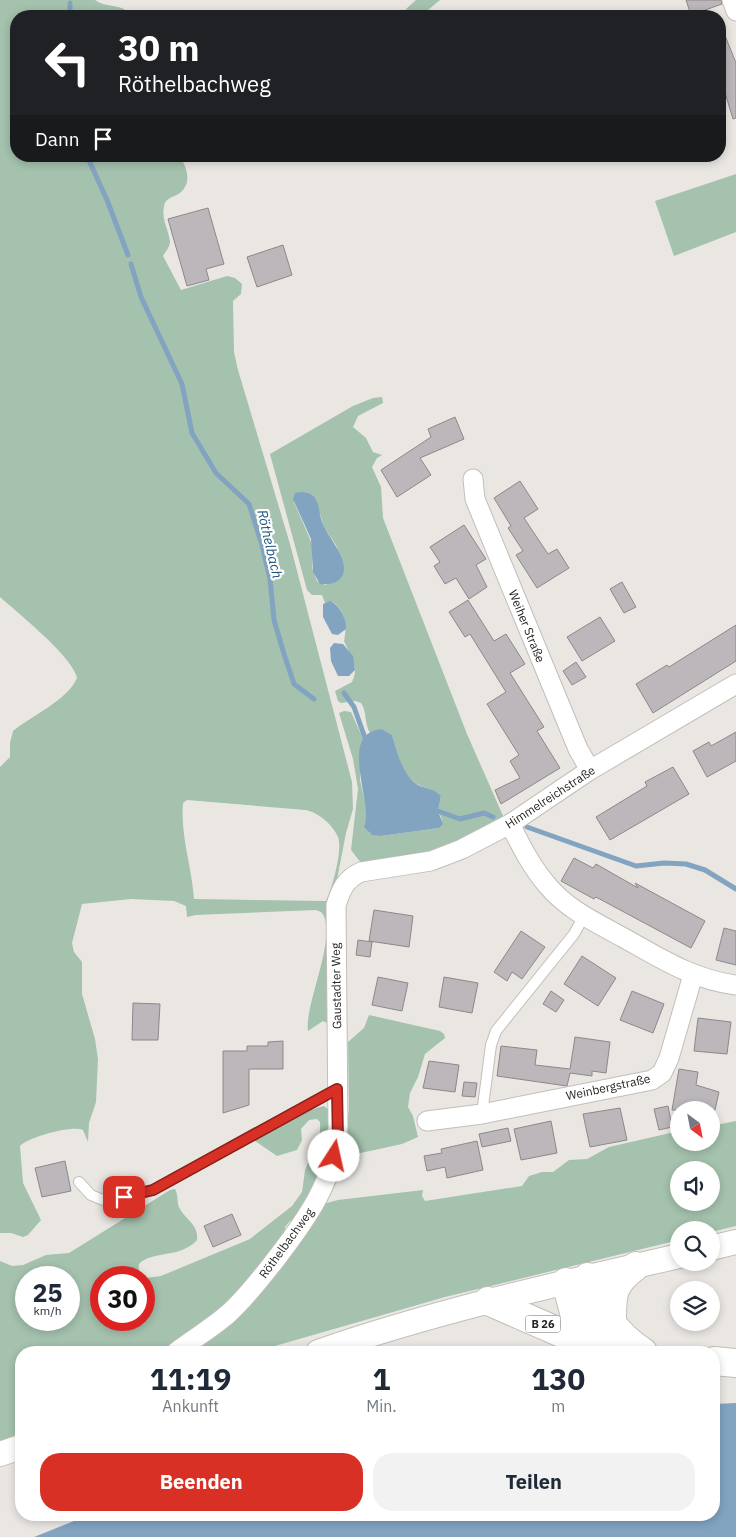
<!DOCTYPE html>
<html lang="de">
<head>
<meta charset="utf-8">
<style>
  :root { --surface:#fff; --page:#f2f2f3; --text:#1f2937; --muted:#747a83; --accent:#d93025 }
  body { margin:0; font-family:"IBM Plex Sans",sans-serif; background:var(--page); color:var(--text); height:100vh; display:flex; flex-direction:column; font-size:19px; white-space:nowrap }
  * { box-sizing:border-box; margin:0 }
  p { font-size:16px; color:var(--muted) }
  .icon { flex:none; width:28px; height:28px; fill:none; stroke:currentColor; stroke-width:2; stroke-linecap:round; stroke-linejoin:round }
  .map { position:relative; flex:1; overflow:hidden }
  .side { position:absolute; left:15px; top:1346px; width:705px; height:175px; display:flex; flex-direction:column; background:var(--surface); border-radius:20px; box-shadow:0 2px 8px #0003 }
  .side>* { flex:none }
  .guide { position:absolute; left:10px; top:10px; width:716px; height:152px; border-radius:20px; box-shadow:0 2px 8px #0003; background:#202124; color:#fff; overflow:hidden }
  .needle { width:32px; rotate:148deg }
  .tools { position:absolute; left:670px; top:1101px; display:grid; gap:10px }
  .tools a { display:grid; place-items:center; width:50px; height:50px; border-radius:50%; background:var(--surface); box-shadow:0 2px 8px #0003; font-size:25px }
  .speed { position:absolute; left:15px; top:1266px; display:flex; gap:10px; font-size:25px; font-weight:700; text-align:center }
  .speed>* { display:grid; place-content:center; width:65px; height:65px; border-radius:50%; background:var(--surface); box-shadow:0 2px 8px #0003; line-height:1 }
  .speed small { font-size:12px; font-weight:400 }
  .speed .limit { border:8px solid #d22; background:#fff; color:#111 }
  .pin { position:absolute; display:grid; place-items:center; width:42px; height:42px; color:#fff; margin:-21px; border-radius:10px; box-shadow:0 2px 8px #0006 }
  .me { position:absolute; width:55px; margin:-28px; rotate:10deg; stroke-linejoin:round; filter:drop-shadow(0 0 4px #0008) }
  .turn { display:flex; align-items:center; gap:18px; height:105px; padding:0 25px; font-size:22px }
  .turn .icon { width:65px; height:65px; stroke-width:2.5 }
  .turn b { display:block; font-size:35px; line-height:42px }
  .then { display:flex; align-items:center; height:48px; padding:0 25px; background:#0003; gap:10px; font-size:19px }
  .eta { display:flex; justify-content:space-evenly; align-items:center; height:85px; text-align:center }
  .eta b { font-size:30px; font-weight:700; line-height:35px }
  .action { display:flex; gap:10px; margin-top:auto; padding:10px 25px }
  .action a { flex:1; height:58px; border-radius:20px; background:var(--accent); color:#fff; font-size:20px; font-weight:700; line-height:58px; text-align:center }
  .action a+a { background:var(--page); color:var(--text) }
  .map>svg:first-child { display:block }
</style>
</head>
<body>
<div class="map">
<svg width="736" height="1537" viewBox="0 0 736 1537">
  <rect width="100%" height="100%" fill="#eae7e3"/>
  <g fill="#a4c2ae" fill-rule="evenodd">
    <path d="M0 0H95C107 9 126 3 129 16H16V156H179C187 166 192 182 181 192 174 198 165 197 164 207 161 219 169 230 170 242 170 247 165 252 163 256L181 290 227 276 235 278 242 284 241 294 233 301 234 352 238 370 290 544 352 782 353 809 346 833 333 900 327 1023 323 1021 308 1031C304 1004 340 932 321 912L316 910 196 915 187 917 186 906 174 901 131 899 82 904 72 943 74 952 82 962V994L95 1039 98 1059 96 1102 89 1123 88 1142 83 1130C72 1125 29 1137 20 1146L23 1183 41 1220 28 1235 23 1237 11 1233H0V767L10 757V743L13 731C31 716 68 700 77 678 74 658 17 612 0 597ZM187 800 306 810C319 813 333 825 338 837 343 850 332 889 326 901L194 899C192 868 180 834 183 803Z"/>
    <polygon points="416,0 440,0 428,10 425,16 409,16 406,9"/>
    <polygon points="736,174 736,232 674,256 655,201"/>
    <path d="M382 397 383 403 358 416 353 427 366 438 373 452 382 455 377 458 372 467 381 487 383 518 467 734 504 818 441 852 362 864 351 850 358 789 353 759 339 713 344 711 351 712 364 741 360 757V780L367 811 369 833 381 836 439 828 442 819 438 811 441 796C434 789 427 790 419 785 402 777 397 751 392 735L382 729 370 733C364 723 367 711 361 703L355 701 341 703 338 701 335 691 352 682C360 666 350 656 344 641 347 628 346 612 333 602L325 603 322 595H312L307 590 270 454 353 406 373 398ZM306 492 316 500 324 527 336 545 343 563 337 581 325 585 317 581 312 568V544L294 502Z"/>
    <polygon points="369,1015 440,1031 444,1034 445,1038 425,1054 418,1077 410,1093 408,1107 413,1116 418,1137 402,1144 347,1156 344,1153 349,1108 348,1042 364,1028"/>
    <path d="M324 1106 330 1111 331 1117 323 1170 301 1216 290 1221 285 1227 287 1256 303 1239 323 1204 338 1200 423 1190 422 1196 425 1201 522 1186 529 1176 542 1172H553L569 1160 587 1159 609 1147 679 1131V1142H711V1126L736 1121V1226L711 1232V1230H679V1240L445 1297 254 1352H21V1433L0 1441V1261L12 1266 23 1265 46 1255 69 1253 170 1190 175 1189C179 1196 176 1202 180 1209 186 1220 199 1225 197 1240 192 1246 183 1250 176 1252 166 1255 121 1257 146 1278L161 1276 250 1239 292 1206 302 1192 305 1170 320 1136V1122L317 1119 309 1120 301 1129 302 1140 297 1150 277 1156 245 1134 276 1119ZM679 1170H711V1202H679ZM26 1278H69V1320H26ZM101 1278H144V1320H101Z"/>
  </g>
  <g fill="#82a4c1">
    <path d="M301 492C306 492 311 493 315 498 320 505 319 516 323 524 328 538 355 565 339 580 334 584 327 585 320 584L313 572 311 539 293 499 295 493Z"/>
    <path d="M330 601C339 604 347 620 346 629L338 635 332 634 323 617V604Z"/>
    <polygon points="334,643 343,644 353,656 355,670 349,676 338,676 331,661 330,648"/>
    <path d="M382 729 392 735C397 751 403 778 420 786 427 789 435 789 441 796L438 811 443 824 439 828 381 836 372 835 364 827C375 805 336 733 382 729Z"/>
    <polygon points="736,1403 736,1537 34,1537 89,1515 714,1515 714,1404"/>
  </g>
  <g fill="none" stroke-linecap="round" stroke-linejoin="round">
    <g stroke="#82a4c1" stroke-width="5">
      <polyline points="70,3 70,16"/>
      <polyline points="87,156 107,200 128,255"/>
      <polyline points="131,264 141,297 182,384 192,433 216,473 249,504 262,545 270,579 274,620 284,654 294,684 314,699"/>
      <polyline points="344,693 354,707 365,738"/>
      <polyline points="438,811 460,819 484,813 493,817"/>
      <polyline points="527,827 636,866 664,863 686,864 705,870 736,889"/>
    </g>
  </g>
  <g fill="#bbb7ba" stroke="#8c888b">
    <polygon points="686,0 721,0 722,4 691,15"/>
    <polygon points="720,23 736,63 736,118 733,119 720,76"/>
    <polygon points="208,208 224,264 206,269 209,280 187,286 168,219"/>
    <polygon points="283,245 292,275 257,287 247,257"/>
    <polygon points="455,417 464,439 420,458 431,475 397,497 381,470 431,437 428,429"/>
    <polygon points="520,481 538,509 524,518 548,554 557,549 569,568 537,588 516,555 523,551 508,528 511,526 494,498"/>
    <polygon points="464,525 486,559 476,565 487,587 469,599 456,578 445,584 434,566 440,562 430,547"/>
    <polygon points="622,582 636,607 624,613 610,589"/>
    <polygon points="468,600 494,641 506,634 525,664 510,673 544,727 537,731 560,768 501,804 495,790 520,778 510,761 519,755 487,704 506,692 470,634 465,637 449,612"/>
    <polygon points="600,617 615,641 582,661 567,637"/>
    <polygon points="736,625 736,661 653,713 636,684 667,665 669,667"/>
    <polygon points="576,662 586,677 572,685 563,671"/>
    <polygon points="736,732 736,761 707,777 693,751 709,742 711,746"/>
    <polygon points="673,767 689,794 610,840 596,817 647,786 645,782"/>
    <polygon points="574,858 593,868 596,864 638,888 635,883 705,921 691,948 596,897 594,899 561,881"/>
    <polygon points="374,910 413,916 409,947 369,941"/>
    <polygon points="724,928 736,931 736,965 716,960"/>
    <polygon points="521,931 545,947 522,979 512,972 507,981 494,972"/>
    <polygon points="358,940 372,942 370,957 356,955"/>
    <polygon points="582,956 616,978 598,1006 564,984"/>
    <polygon points="378,977 408,983 402,1011 372,1005"/>
    <polygon points="444,977 478,983 472,1013 439,1007"/>
    <polygon points="551,991 564,1000 556,1012 543,1004"/>
    <polygon points="632,991 664,1004 653,1033 620,1020"/>
    <polygon points="133,1003 160,1004 158,1040 132,1040"/>
    <polygon points="698,1018 731,1022 727,1054 694,1051"/>
    <polygon points="575,1037 610,1042 606,1073 592,1071 592,1076 570,1073 567,1086 497,1076 501,1046 537,1050 535,1065 570,1069"/>
    <polygon points="283,1041 283,1069 249,1069 249,1105 223,1113 223,1051 247,1051 247,1046 268,1046 268,1042"/>
    <polygon points="429,1061 459,1065 455,1092 423,1088"/>
    <polygon points="679,1069 698,1072 696,1085 719,1092 715,1110 672,1110"/>
    <polygon points="464,1082 477,1083 475,1097 462,1096"/>
    <polygon points="668,1106 672,1127 659,1130 654,1109"/>
    <polygon points="620,1108 627,1140 590,1147 583,1114"/>
    <polygon points="551,1121 557,1153 521,1160 514,1129"/>
    <polygon points="508,1128 511,1141 482,1147 479,1134"/>
    <polygon points="477,1141 483,1170 447,1178 445,1167 427,1171 424,1156 442,1153 441,1149"/>
    <polygon points="65,1161 71,1191 42,1197 35,1168"/>
    <polygon points="232,1214 241,1235 213,1247 204,1226"/>
  </g>
  <g fill="none" stroke-linecap="round" stroke-linejoin="round">
    <defs>
      <g id="service">
        <polyline points="482,1114 491,1045 496,1031 574,934 584,916"/>
        <polyline points="79,1182 91,1195 103,1200 153,1190 337,1089"/>
      </g>
      <g id="minor">
        <polyline points="732,0 736,11"/>
        <polyline points="473,479 475,499 578,749 590,770"/>
        <path d="M510 824C521 846 532 868 548 886 568 910 597 923 624 938 660 958 694 980 736 985"/>
        <polyline points="427,1121 482,1114 652,1080 662,1073 669,1058 693,975"/>
        <path d="M176 1352C193 1339 212 1328 228 1314 246 1298 261 1278 276 1259 306 1220 336 1179 338 1127L336 905C341 890 345 879 361 872L431 861 462 849 510 824 590 770 736 684"/>
      </g>
      <g id="tertiary">
        <polyline points="711,1248 736,1242"/>
        <path d="M318 1352C436 1311 558 1284 679 1256"/>
        <polyline points="0,1454 21,1447"/>
      </g>
      <g id="primary">
        <path d="M588 1277C591 1304 621 1338 643 1352"/>
        <polyline points="566,1282 576,1320 599,1347"/>
        <polyline points="488,1301 582,1342 626,1352"/>
        <path d="M612 1321C612 1293 612 1284 636 1266"/>
        <polyline points="714,1361 736,1363"/>
      </g>
    </defs>
    <use href="#service" stroke="#c1bebb" stroke-width="12"/>
    <use href="#minor" stroke="#c1bebb" stroke-width="21"/>
    <use href="#tertiary" stroke="#c1bebb" stroke-width="26"/>
    <use href="#primary" stroke="#c1bebb" stroke-width="30"/>
    <use href="#service" stroke="#fff" stroke-width="10"/>
    <use href="#minor" stroke="#fff" stroke-width="19"/>
    <use href="#tertiary" stroke="#fff" stroke-width="24"/>
    <use href="#primary" stroke="#fff" stroke-width="28"/>
  </g>
  <g fill="none" stroke-linecap="round" stroke-linejoin="round">
    <defs>
      <polyline id="route" points="124,1197 153,1190 337,1089 338,1141 334,1156"/>
    </defs>
    <use href="#route" stroke="#8d1f18" stroke-width="12"/>
    <use href="#route" stroke="#d93025" stroke-width="9"/>
  </g>
  <g text-anchor="middle" dominant-baseline="central" stroke-width="4.5" stroke-linejoin="round" paint-order="stroke">
    <rect fill="#fff" stroke="#676665" stroke-width="1" x="525.5" y="1315.5" width="35" height="17" rx="4"/>
    <g font-size="11" font-weight="bold" fill="#262523">
      <text x="543" y="1324">B 26</text>
    </g>
    <g font-size="12" fill="#262523" stroke="#fff">
      <text transform="translate(527 626) rotate(68)">Weiher Straße</text>
      <text transform="translate(550 797) rotate(-33)">Himmelreichstraße</text>
      <text transform="translate(336 986) rotate(-91)">Gaustadter Weg</text>
      <text transform="translate(608 1087) rotate(-12)">Weinbergstraße</text>
      <text transform="translate(286 1243) rotate(-54)">Röthelbachweg</text>
    </g>
    <g font-size="14" font-style="italic" fill="#1f567d" stroke="#fff">
      <text transform="translate(270 544) rotate(77)">Röthelbach</text>
    </g>
  </g>
</svg>
<div class="tools">
<a><svg class="needle" viewBox="-14 -14 28 28"><path d="M0-13l5 13h-10z" fill="#e53935"/><path d="M0 13l5-13h-10z" fill="#747a83"/></svg></a>
<a><svg class="icon" aria-label="sound" viewBox="0 0 24 24"><path d="M4 9h4l5-4v14l-5-4H4zM17 9q2 3 0 6"/></svg></a>
<a><svg class="icon" aria-label="search" viewBox="0 0 24 24"><circle cx="10" cy="10" r="6"/><path d="M15 15l6 6"/></svg></a>
<a><svg class="icon" aria-label="layers" viewBox="0 0 24 24"><path d="M12 4l9 5-9 5-9-5zM3 14l9 5 9-5"/></svg></a>
</div>
<div class="speed"><div>25<small>km/h</small></div><div class="limit">30</div></div>
<div class="pin" style="left:124px;top:1197px;background:#d93025"><svg class="icon" aria-label="arrive" viewBox="0 0 24 24"><path d="M6 21V4h12l-3 4 3 4H6"/></svg></div>
<svg class="me" style="left:334px;top:1156px" viewBox="-20 -20 40 40"><circle r="19" fill="#fff"/><path d="M0-13L10 11 0 6-10 11z" fill="#d93025"/></svg>
<div class="guide">
<div class="turn"><svg class="icon" aria-label="left" viewBox="0 0 24 24"><path d="M17 20v-9H6M10 6l-5 5 5 5"/></svg><div><b>30 m</b>Röthelbachweg</div></div>
<div class="then">Dann<svg class="icon" aria-label="arrive" viewBox="0 0 24 24"><path d="M6 21V4h12l-3 4 3 4H6"/></svg></div>
</div>
<section class="side">
<div class="eta">
<div><b>11:19</b><p>Ankunft</p></div>
<div><b>1</b><p>Min.</p></div>
<div><b>130</b><p>m</p></div>
</div>
<div class="action"><a>Beenden</a><a>Teilen</a></div>
</section>
</div>
</body>
</html>
